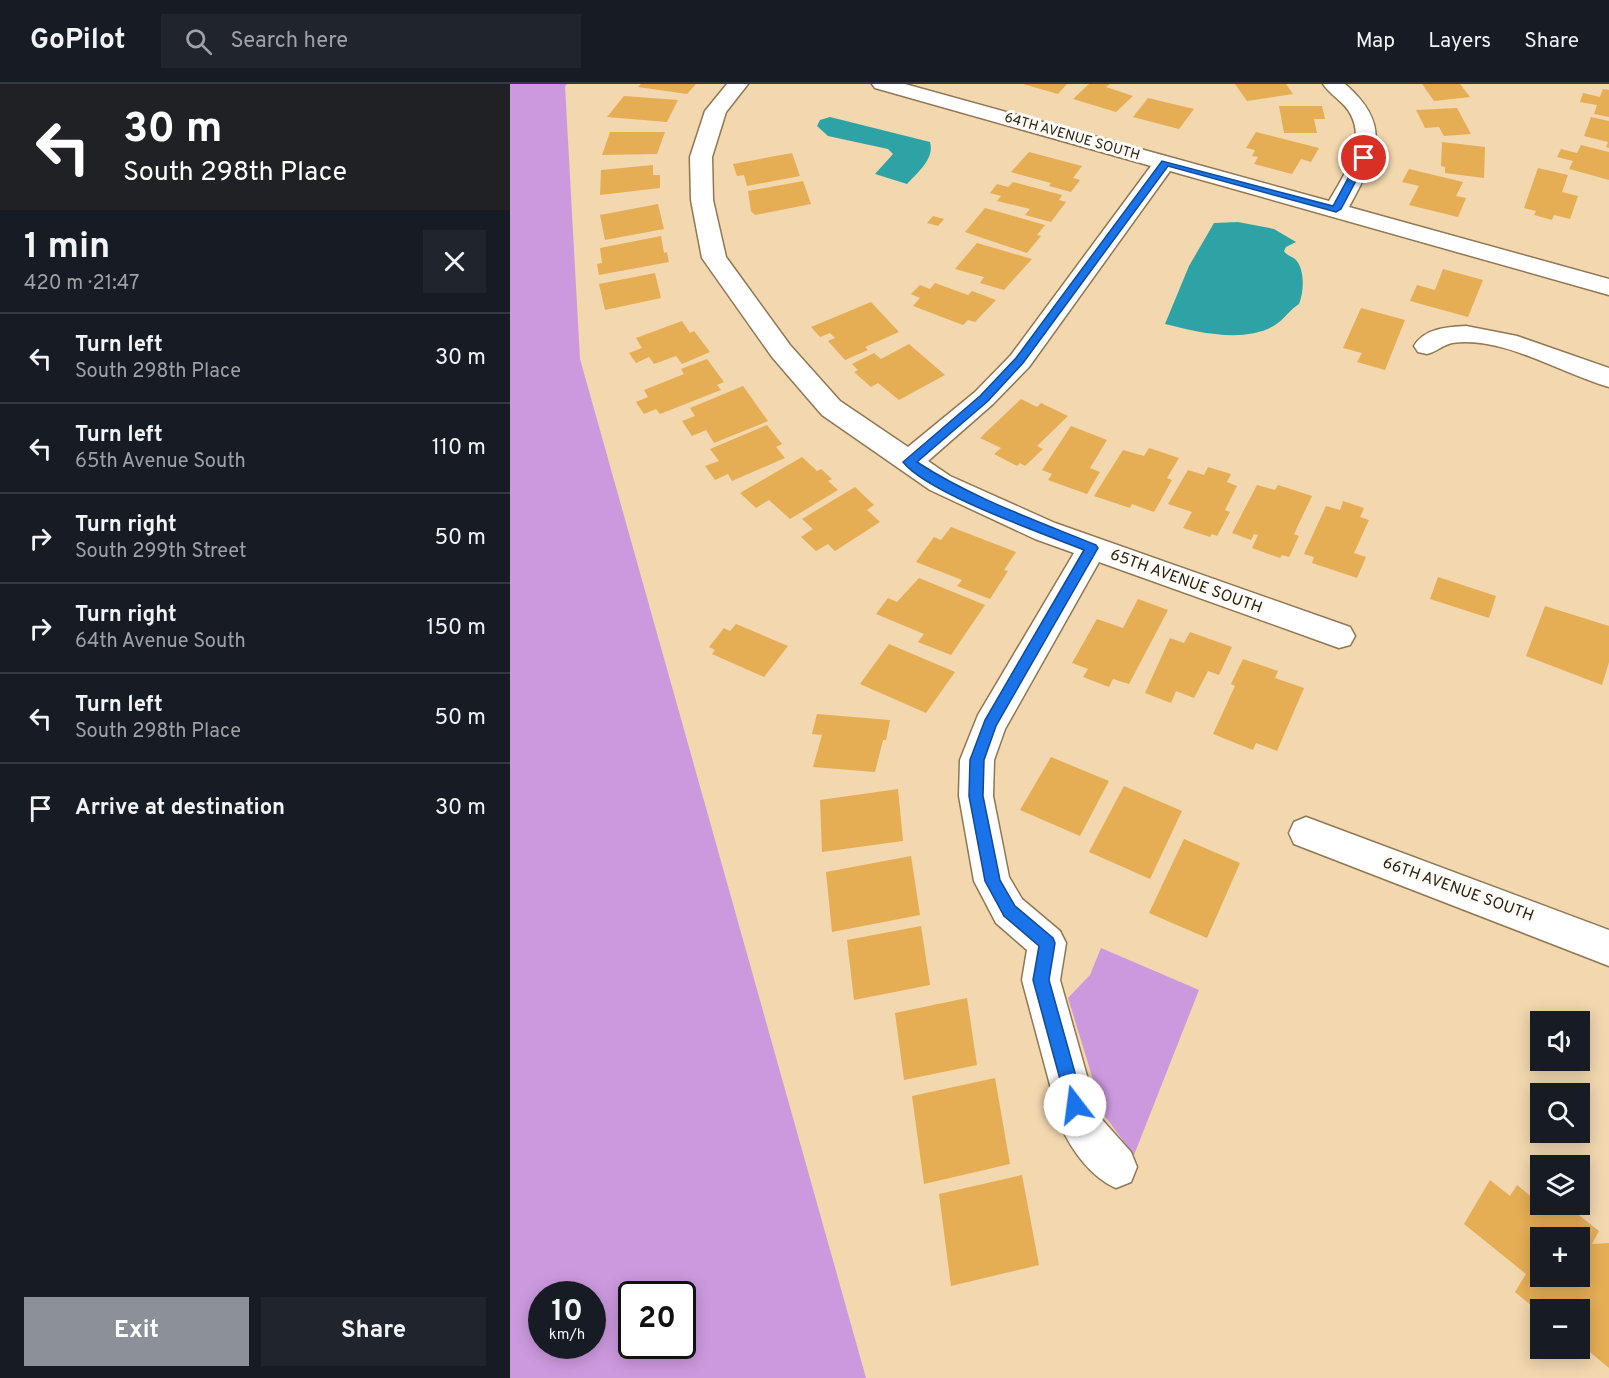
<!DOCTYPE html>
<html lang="en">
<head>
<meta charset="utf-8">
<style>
  :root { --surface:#171b24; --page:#20242c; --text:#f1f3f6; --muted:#9ea1a6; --line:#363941; --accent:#8c9099 }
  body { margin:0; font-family:Overpass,sans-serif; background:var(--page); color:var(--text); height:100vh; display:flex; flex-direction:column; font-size:22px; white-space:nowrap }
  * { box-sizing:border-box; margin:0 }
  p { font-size:20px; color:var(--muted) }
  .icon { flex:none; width:33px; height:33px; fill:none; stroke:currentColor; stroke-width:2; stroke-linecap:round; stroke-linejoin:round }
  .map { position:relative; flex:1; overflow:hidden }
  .side { display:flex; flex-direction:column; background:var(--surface); width:510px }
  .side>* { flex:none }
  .banner { background:#202124; color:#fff; overflow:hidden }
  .buttons { position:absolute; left:1020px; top:927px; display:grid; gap:12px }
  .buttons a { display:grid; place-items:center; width:60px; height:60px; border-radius:0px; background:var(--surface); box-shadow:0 3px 15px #0003; font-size:30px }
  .speed { position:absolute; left:18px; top:1197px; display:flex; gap:12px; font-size:30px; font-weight:700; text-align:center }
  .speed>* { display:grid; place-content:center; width:78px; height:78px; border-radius:50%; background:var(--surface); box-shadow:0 3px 15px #0003; line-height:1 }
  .speed small { font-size:15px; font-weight:400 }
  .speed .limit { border:3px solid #111; border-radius:9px; background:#fff; color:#111 }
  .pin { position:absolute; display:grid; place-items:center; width:51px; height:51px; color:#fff; margin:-26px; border:3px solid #fff; border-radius:50%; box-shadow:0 2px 6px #0007 }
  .me { position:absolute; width:66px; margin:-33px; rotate:345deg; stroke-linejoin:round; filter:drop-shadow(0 0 4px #0008) }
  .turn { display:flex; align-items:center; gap:21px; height:126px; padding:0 24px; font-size:27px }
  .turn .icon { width:78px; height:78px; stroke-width:2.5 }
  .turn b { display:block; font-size:42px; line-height:51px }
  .round { display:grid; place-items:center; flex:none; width:63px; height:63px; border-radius:0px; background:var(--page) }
  .headline { display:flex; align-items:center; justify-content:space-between; height:102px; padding:0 24px }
  h1 { font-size:36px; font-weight:700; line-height:45px }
  .button { display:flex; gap:12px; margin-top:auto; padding:12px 24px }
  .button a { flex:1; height:69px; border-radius:0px; background:var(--accent); color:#fff; font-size:24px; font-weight:700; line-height:69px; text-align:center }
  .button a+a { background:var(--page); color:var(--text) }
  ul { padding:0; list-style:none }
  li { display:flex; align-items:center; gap:18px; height:90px; padding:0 24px; border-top:2px solid var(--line) }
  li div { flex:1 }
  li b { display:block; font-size:22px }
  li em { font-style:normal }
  header { display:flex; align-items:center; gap:36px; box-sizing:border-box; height:84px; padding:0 30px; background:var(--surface); border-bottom:2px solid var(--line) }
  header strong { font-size:28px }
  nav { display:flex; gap:33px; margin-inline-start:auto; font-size:21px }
  .search { width:420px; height:54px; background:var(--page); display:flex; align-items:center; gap:15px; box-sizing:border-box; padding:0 21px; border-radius:0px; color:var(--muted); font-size:22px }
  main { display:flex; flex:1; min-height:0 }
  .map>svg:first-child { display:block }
</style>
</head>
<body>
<header>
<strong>GoPilot</strong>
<div class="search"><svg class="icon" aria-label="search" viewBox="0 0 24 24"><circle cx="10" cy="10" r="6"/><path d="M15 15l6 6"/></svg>Search here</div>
<nav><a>Map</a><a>Layers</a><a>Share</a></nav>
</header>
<main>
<section class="side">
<div class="banner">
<div class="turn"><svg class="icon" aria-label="left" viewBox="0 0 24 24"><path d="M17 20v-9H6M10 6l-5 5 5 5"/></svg><div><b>30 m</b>South 298th Place</div></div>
</div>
<div class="headline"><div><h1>1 min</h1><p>420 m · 21:47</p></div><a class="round"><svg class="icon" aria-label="close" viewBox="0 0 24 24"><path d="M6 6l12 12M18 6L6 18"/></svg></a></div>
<ul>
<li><svg class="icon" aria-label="left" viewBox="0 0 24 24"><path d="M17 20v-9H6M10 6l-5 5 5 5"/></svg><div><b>Turn left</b><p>South 298th Place</p></div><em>30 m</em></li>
<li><svg class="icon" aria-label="left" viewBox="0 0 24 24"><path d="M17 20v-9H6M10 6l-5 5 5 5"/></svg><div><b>Turn left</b><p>65th Avenue South</p></div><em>110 m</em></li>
<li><svg class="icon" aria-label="right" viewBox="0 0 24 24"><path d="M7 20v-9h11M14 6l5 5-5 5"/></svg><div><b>Turn right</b><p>South 299th Street</p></div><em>50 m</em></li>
<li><svg class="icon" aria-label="right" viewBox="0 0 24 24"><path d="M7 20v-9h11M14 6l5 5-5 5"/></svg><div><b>Turn right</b><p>64th Avenue South</p></div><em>150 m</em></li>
<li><svg class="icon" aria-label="left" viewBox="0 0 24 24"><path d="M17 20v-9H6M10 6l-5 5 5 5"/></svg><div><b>Turn left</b><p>South 298th Place</p></div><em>50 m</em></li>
<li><svg class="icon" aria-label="arrive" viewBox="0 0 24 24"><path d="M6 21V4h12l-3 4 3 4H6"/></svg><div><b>Arrive at destination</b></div><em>30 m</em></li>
</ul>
<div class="button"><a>Exit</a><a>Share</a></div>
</section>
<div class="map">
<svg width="1099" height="1294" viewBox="0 0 1099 1294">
  <rect width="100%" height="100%" fill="#f2d7af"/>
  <g fill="#cc99de" fill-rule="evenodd">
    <path d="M0 0H57L55 2 70 275 356 1294H0ZM32 1210H82V1262H32ZM122 1210H172V1262H122Z"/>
    <polygon points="591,864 689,906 624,1071 594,1031 558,914 580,891"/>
  </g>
  <g fill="#2ea3a5">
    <path d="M320 33 420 58C425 75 407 89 397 100L365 90 383 70 378 65 318 52 307 42 310 36Z"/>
    <path d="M728 138 764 145 786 158 776 163 774 167C777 172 782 172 786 176 795 186 794 208 789 220 779 226 775 235 765 241 735 260 687 248 655 240L679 182 704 139Z"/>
  </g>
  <g fill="#e5ae55" fill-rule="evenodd">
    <polygon points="131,0 186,0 177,10 128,3"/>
    <polygon points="513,0 557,0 548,10"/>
    <polygon points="579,0 600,0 596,3 623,12 606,28 563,15"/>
    <polygon points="725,0 776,0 783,10 737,17"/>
    <polygon points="912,0 950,0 960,13 924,17"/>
    <polygon points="1093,5 1099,6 1099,33 1084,30 1087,21 1070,18 1073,9 1090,13"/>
    <polygon points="114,12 168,16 157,38 97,33"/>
    <polygon points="638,14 684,25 669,45 623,33"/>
    <polygon points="769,22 812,22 815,35 804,35 807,49 774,49"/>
    <polygon points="947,24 961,50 934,52 929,43 915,44 906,26"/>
    <polygon points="1081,33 1099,37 1099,64 1096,63 1098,58 1074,52"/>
    <polygon points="100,48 155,48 147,70 92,71"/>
    <polygon points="746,48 809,64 801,78 791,75 782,90 744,80 748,73 742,72 745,66 736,64"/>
    <polygon points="932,58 975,63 974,94 935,89 935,83 931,82"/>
    <polygon points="1071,61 1099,68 1099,96 1059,85 1063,77 1047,73 1051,65 1067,69"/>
    <polygon points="519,68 572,82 563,94 570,96 561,108 539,102 541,99 501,88"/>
    <polygon points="282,69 290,92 237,102 234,91 227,92 223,80"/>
    <polygon points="143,81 143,91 150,91 150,104 90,111 91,86"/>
    <polygon points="1028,84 1058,91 1052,108 1068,112 1060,135 1044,131 1042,136 1024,131 1026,127 1014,124"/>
    <polygon points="899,85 953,98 946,112 956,114 948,133 899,121 909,102 892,98"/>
    <polygon points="293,97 301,120 245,131 241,127 238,107"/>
    <polygon points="503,98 552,111 549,116 556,118 541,138 515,131 520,125 487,117 491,112 480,109 487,100 498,103"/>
    <polygon points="148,120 154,145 95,156 90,131"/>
    <polygon points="475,124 535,141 527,151 531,152 517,169 455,148"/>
    <polygon points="423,132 434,135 428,142 417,139"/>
    <polygon points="151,152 154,169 157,168 159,178 89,191 87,180 92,179 90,164"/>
    <polygon points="467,159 522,175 494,206 470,199 474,193 445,185"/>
    <polygon points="933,185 973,196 958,233 900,217 907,201 925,206"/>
    <polygon points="145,189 151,214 95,226 89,200"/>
    <polygon points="425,199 458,211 462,207 486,216 465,238 458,236 453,241 403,222 410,214 401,210 410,201 420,205"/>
    <polygon points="361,218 389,248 355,263 358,266 335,276 318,257 325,254 320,249 310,253 301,243"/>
    <polygon points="851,224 895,236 875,286 847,278 852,269 833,264"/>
    <polygon points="172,237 180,249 184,247 200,268 172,280 166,272 144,280 139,273 126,279 119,269 132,264 126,254"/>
    <polygon points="399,260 435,291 389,316 368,299 361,303 344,288 348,286 342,280 364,269 371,275"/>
    <polygon points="197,275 214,298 207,301 211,306 150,330 146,325 134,330 126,318 138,313 134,306 174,290 171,285"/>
    <polygon points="233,302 258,337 204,359 196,346 182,352 172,337 185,332 180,324"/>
    <polygon points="511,315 527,323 531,319 558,332 527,362 533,365 515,382 510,379 507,382 484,370 491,364 470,354"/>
    <polygon points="257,341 272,360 266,363 275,374 222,397 218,390 205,396 195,382 209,377 200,365"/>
    <polygon points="561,342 597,356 580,384 590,388 577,410 538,396 542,390 532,386"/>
    <polygon points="639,364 669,374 657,394 662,396 644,428 622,420 620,424 584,412 613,366 634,372"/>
    <polygon points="292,373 307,387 311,385 322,395 318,397 328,406 280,435 259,416 246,424 230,409"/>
    <polygon points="698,383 721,390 717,398 727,402 715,426 720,428 707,452 702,450 700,453 673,444 682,428 658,420 678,386 694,391"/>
    <polygon points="747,401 765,406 768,401 802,412 784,450 789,452 779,473 772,471 770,474 742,464 748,451 744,450 741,456 722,449"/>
    <polygon points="345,403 364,421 357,426 370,438 325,467 318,460 306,467 291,453 303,445 292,435"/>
    <polygon points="833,417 854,424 850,433 859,436 844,469 856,473 847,494 802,479 804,473 794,470 816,422 830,426"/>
    <polygon points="441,443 506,468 494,486 498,487 480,515 447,502 452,496 406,478 424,453 431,456"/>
    <polygon points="928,493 986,512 979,534 920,515"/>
    <polygon points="409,494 475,521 441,571 408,558 414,550 366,530 378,514 387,518"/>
    <polygon points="628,515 658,526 619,600 603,595 599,603 573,593 578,585 562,579 587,535 613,544"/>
    <polygon points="1035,522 1099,542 1099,578 1092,601 1016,572"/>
    <polygon points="226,540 278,562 254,593 202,570 205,566 199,563 214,544 220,547"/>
    <polygon points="680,548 722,563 709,591 698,587 684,614 666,607 661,619 635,609 660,554 674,559"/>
    <polygon points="379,560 445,588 416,629 350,600"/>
    <polygon points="733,575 768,587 765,594 794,604 767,667 746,659 743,666 703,650 725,602 721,600"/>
    <polygon points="307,630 380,636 376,656 373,656 365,688 303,683 312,651 302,650"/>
    <polygon points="541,673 599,697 570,752 510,726"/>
    <polygon points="614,702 672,727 640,795 579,768"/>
    <polygon points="388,705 393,757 312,768 310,716"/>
    <polygon points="674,755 730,779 697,854 639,829"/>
    <polygon points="401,772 410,831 322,848 316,788"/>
    <polygon points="411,842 420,901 344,916 337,856"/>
    <polygon points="457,914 467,981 394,996 385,929"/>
    <polygon points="485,994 500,1080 414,1100 402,1012"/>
    <polygon points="512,1091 529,1181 441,1202 429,1110"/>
    <path d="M980 1096 1000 1112 1007 1101 1034 1123 1055 1120 1089 1147 1082 1160 1099 1159V1284L1070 1260V1226H1030V1229L1005 1208 1016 1190 954 1140ZM1030 1154H1070V1192H1030Z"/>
  </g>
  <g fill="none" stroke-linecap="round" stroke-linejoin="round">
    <defs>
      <g id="minor">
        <path d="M217 0H238L216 28 202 73 203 116 216 173 280 261 330 317 398 363 465 308 501 271 641 82 365 4 362 0H395L819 117C833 93 856 60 841 31 835 18 821 12 813 0H835C885 43 865 74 839 123L1099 195V211L660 87 519 283 483 320 418 377 440 392 545 439 840 543 845 552 840 561 829 564 589 478 495 645 484 676 483 712 499 793 512 815 550 847 556 859 550 896 588 1031 621 1068 627 1083 621 1098 606 1104C582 1094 561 1066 551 1042L512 896 517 866 486 839 464 797 449 712 450 676 468 631 564 469 525 455 420 406 312 331 262 273 192 174 181 116 180 73 195 27Z"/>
        <path d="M956 242 1007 252 1099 284V303C1052 290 992 251 942 259 933 261 926 268 917 270L908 268 904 262C915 244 937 243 956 242Z"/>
        <polygon points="796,733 1099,846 1099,882 784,760 779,749 784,738"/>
      </g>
    </defs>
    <use href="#minor" stroke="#907752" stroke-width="3"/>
    <use href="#minor" fill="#fff" fill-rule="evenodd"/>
  </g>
  <path fill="#1a73e8" stroke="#114b97" stroke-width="1.5" d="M850 72 858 74 831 125 826 128 658 82 513 279 478 317 407 378C462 414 525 436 586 461L588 464 486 642 474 676 473 712 490 796 505 822 543 854 545 859 539 896 574 1021 571 1027 565 1030 559 1027 557 1021 523 896 529 862 494 832 475 797 459 712 460 676 475 636 574 466C534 450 417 409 393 378L470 312 506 274 652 77 823 122Z"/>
  <g text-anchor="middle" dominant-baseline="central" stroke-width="6" stroke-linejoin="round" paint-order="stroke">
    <g font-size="14" fill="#281e0e" stroke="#fffcf8">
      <text transform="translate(562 53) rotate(16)">64TH AVENUE SOUTH</text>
    </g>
    <g font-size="16" fill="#281e0e" stroke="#fffcf8">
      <text transform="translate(676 498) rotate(20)">65TH AVENUE SOUTH</text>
      <text transform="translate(948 806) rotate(20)">66TH AVENUE SOUTH</text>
    </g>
  </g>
</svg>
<div class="buttons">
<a><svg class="icon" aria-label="sound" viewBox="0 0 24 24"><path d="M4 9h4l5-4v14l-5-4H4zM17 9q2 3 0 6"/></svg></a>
<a><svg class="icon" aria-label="search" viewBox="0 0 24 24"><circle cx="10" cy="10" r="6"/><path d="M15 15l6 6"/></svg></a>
<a><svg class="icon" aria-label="layers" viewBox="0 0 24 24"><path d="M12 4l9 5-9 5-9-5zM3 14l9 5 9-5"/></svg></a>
<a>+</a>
<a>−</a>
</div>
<div class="speed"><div>10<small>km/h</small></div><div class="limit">20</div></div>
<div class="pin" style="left:854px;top:74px;background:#d93025"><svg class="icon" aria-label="arrive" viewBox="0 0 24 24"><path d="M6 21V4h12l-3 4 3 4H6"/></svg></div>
<svg class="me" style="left:565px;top:1021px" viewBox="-20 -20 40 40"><circle r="19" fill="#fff"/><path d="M0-13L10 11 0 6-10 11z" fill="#1a73e8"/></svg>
</div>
</main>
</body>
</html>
